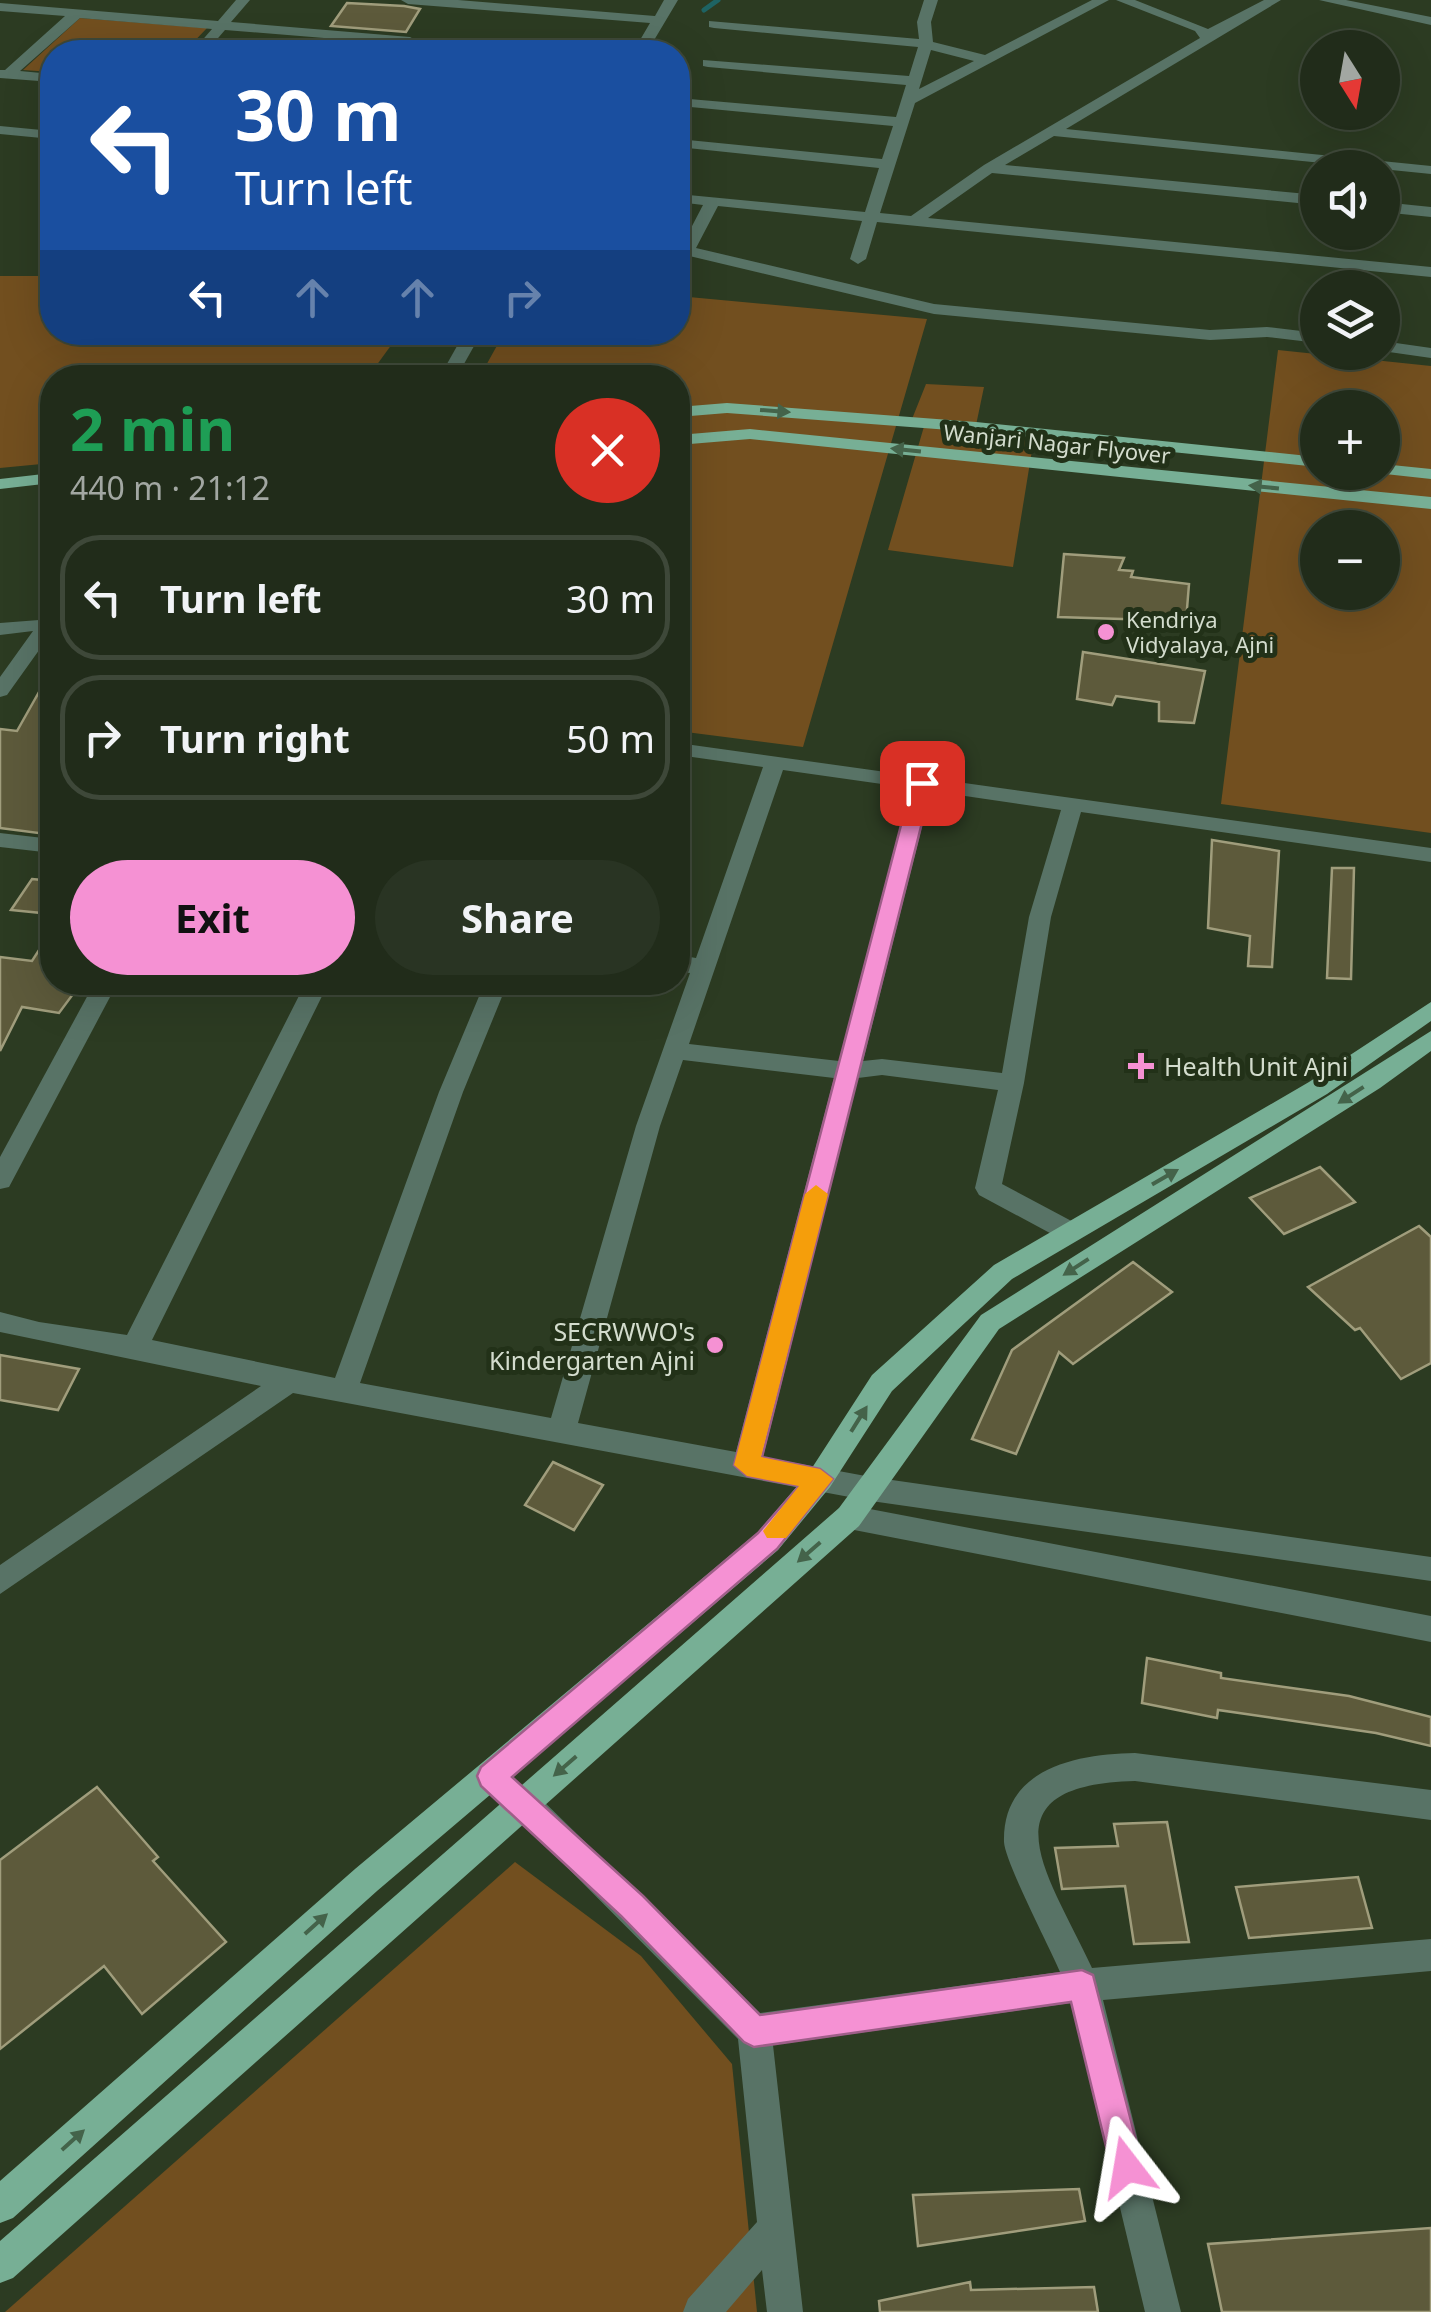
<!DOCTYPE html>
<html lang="en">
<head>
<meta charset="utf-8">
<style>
  :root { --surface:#212c1a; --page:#293423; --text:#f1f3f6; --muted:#a2a7a2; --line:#3e4839; --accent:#f591d3 }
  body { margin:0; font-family:"Noto Sans",sans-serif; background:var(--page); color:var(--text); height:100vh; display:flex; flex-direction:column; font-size:38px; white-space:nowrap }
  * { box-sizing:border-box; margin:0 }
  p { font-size:32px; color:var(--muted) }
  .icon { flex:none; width:55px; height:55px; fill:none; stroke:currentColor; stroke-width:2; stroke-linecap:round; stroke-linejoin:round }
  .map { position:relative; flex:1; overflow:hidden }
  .sheet { position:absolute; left:40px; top:365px; width:650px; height:630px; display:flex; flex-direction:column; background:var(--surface); border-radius:40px; box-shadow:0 10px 40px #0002,0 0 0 2px var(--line) }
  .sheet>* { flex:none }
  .hud { position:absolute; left:40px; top:40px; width:650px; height:305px; border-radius:40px; box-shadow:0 10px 40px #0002,0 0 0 2px var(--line); background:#1a4fa0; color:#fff; overflow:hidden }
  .needle { width:65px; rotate:169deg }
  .controls { position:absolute; left:1300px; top:30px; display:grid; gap:20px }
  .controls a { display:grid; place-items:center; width:100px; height:100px; border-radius:50%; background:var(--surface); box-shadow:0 10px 40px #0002,0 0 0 2px var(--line); font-size:50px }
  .pin { position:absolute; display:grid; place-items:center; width:85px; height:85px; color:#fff; margin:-42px; border-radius:20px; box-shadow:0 5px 15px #0006 }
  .me { position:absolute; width:110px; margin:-55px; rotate:346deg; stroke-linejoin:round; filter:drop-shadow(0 0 8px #0008) }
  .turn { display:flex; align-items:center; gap:35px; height:210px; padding:0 30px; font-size:45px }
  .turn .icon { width:130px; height:130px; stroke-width:2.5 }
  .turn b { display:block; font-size:70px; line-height:85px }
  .lanes { display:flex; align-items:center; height:95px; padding:0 30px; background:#0003; justify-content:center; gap:50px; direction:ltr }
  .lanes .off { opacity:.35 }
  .round { display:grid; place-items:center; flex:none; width:105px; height:105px; border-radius:52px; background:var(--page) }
  .overview { display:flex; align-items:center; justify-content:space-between; height:170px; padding:0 30px }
  h1 { font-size:60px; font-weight:700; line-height:75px; color:#1e9e55 }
  .cta { display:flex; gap:20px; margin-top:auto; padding:20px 30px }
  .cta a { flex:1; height:115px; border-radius:60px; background:var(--accent); color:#111; font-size:40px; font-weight:700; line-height:115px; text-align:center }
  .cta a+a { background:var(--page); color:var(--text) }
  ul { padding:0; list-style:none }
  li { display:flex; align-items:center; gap:30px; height:125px; margin:0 20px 15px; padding:0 10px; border:5px solid var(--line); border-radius:40px }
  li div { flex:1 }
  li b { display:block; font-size:38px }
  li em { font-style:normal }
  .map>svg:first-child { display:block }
</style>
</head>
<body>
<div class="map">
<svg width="1431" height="2312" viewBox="0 0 1431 2312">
  <rect width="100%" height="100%" fill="#2c3b22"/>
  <g fill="#724f1f" fill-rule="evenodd">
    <polygon points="80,18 207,28 184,52 52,52 52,72 23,70"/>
    <polygon points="0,276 52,276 52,332 400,333 368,377 52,378 52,463 0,468"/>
    <polygon points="678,296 927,319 803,747 678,731 678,378 479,378 504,333 678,332"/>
    <path d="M1278 350 1431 366V833L1221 804ZM1318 408H1382V472H1318ZM1318 528H1382V592H1318Z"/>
    <polygon points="926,384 984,387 975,430 1034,438 1013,567 888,550 925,423 912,419"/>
    <polygon points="515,1862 641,1956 732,2064 757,2312 5,2312"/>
  </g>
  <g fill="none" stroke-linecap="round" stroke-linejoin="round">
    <polyline stroke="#1e6363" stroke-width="5" points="704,10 718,0"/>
  </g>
  <g fill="#5d5a3b" stroke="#a09d7c" stroke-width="2.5">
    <polygon points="347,3 404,6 420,9 406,32 331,26"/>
    <polygon points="1064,554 1124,558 1119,570 1133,571 1131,577 1189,584 1186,621 1058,617"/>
    <polygon points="1083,652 1205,671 1194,723 1159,721 1159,702 1116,696 1112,705 1077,699"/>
    <polygon points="52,669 52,825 46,834 0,828 0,729 17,731"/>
    <polygon points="1212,840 1279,851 1272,967 1248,966 1250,936 1208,928"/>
    <polygon points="1332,868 1354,868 1351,979 1327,978"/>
    <polygon points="32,879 52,881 52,914 11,910"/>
    <polygon points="52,930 52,982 79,986 59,1013 22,1007 0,1051 0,957 32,961"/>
    <polygon points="1320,1167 1355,1202 1284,1234 1250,1198"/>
    <polygon points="1419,1226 1431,1237 1431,1363 1401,1379 1360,1328 1355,1330 1308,1287"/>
    <polygon points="1133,1262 1172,1292 1073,1364 1059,1352 1016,1454 972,1439 1012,1350"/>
    <polygon points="0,1355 79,1369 58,1410 0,1400"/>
    <polygon points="553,1462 603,1485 574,1530 525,1505"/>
    <polygon points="1147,1658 1221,1673 1221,1678 1349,1696 1431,1717 1431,1746 1376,1733 1218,1710 1217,1718 1142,1703"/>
    <polygon points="97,1787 158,1857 153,1861 226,1942 142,2014 104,1966 0,2049 0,1860"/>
    <polygon points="1167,1822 1189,1942 1134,1944 1125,1886 1062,1889 1055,1848 1118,1846 1114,1824"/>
    <polygon points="1358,1877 1372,1928 1249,1938 1236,1887"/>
    <polygon points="1079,2189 1085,2221 918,2246 913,2195"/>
    <polygon points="1431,2228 1431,2312 1222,2312 1208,2244"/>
    <polygon points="970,2282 971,2290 1094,2287 1098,2312 880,2312 879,2301"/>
  </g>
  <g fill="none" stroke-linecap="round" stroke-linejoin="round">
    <g fill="#587366" fill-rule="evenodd">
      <polygon points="236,0 250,0 231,22 410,37 417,41 410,45 225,30 206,52 192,52 212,29 80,18 20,71 52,74 52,82 0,78 0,70 5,70 65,16 0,11 0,3 218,21"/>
      <polygon points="401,0 458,0 655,16 664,0 678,0 647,52 633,52 650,23 408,4"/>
      <path d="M924 0H938L931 22 933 42 985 55 1092 0H1109L915 103 880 213 911 216 984 165 1200 38 1195 31 1116 0H1135L1208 29 1264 0H1281L1066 129 1431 166V174L1054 136 1005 165 1318 195V205L992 173 928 218 1431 267V277L877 222 866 259 858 264 850 259 862 221 718 206 696 248 934 304 1210 330 1267 327 1318 333V343L1267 337 1210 340 934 314 681 254 679 251 703 205 678 202V194L865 212 879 168 678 147V139L882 159 893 126 680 106 678 98 896 117 906 85 708 67 703 66V60L909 76 918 47 714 28 709 27V21L919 39 917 22ZM931 50 974 61 919 89Z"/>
      <polygon points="1319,0 1346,0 1431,17 1431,25"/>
      <polygon points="0,126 52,131 52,139 0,134"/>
      <polygon points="1382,202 1431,207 1431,217 1382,212"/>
      <polygon points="465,332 482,332 456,378 439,378"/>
      <polygon points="1382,341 1431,348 1431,358 1382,351"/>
      <polygon points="52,619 52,632 7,695 0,697 0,677 33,631 0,635 0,623"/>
      <path d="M678 743 1431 848V862L1081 812 1051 917 1024 1083 1002 1184 1079 1225 1083 1232 1079 1239H1061L979 1195 975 1188 998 1090 882 1075 858 1078 763 1457 871 1477 1431 1557V1581L871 1501 293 1393 0 1594V1565L261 1386 0 1332V1312L39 1322 127 1335 306 982H329L152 1340 335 1378 439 1092 485 982H508L463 1092 360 1383 551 1418 636 1126 690 973 678 971V955L696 958 763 767 678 755ZM783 770 910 788 839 1061 689 1044ZM931 791 1061 810 1029 917 1002 1073 882 1059 863 1061ZM683 1060 834 1078 736 1452 578 1423 660 1126Z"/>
      <polygon points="0,833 52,839 52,853 0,847"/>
      <polygon points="95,982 118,982 9,1187 0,1189 0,1157"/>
      <polygon points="849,1505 1431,1616 1431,1642 849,1529 839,1526 835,1517 839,1508"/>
      <path d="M1135 1753 1431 1790V1820L1135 1781C977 1785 1051 1878 1092 1968L1431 1939V1971L1103 2000 1181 2312H1145L1071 2003 773 2045 803 2312H767L762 2270 726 2312H683L688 2299 757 2222 738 2039 513 1813 508 1803 513 1793 524 1788 535 1793 760 2013 1060 1972C1050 1948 1005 1862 1004 1842 1002 1768 1077 1754 1135 1753Z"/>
    </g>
    <g fill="#77af95" fill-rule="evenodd">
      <polygon points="727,403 976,422 1318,457 1318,467 976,432 727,413 678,417 678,407"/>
      <polygon points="750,429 1431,497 1431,509 750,439 678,445 678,435"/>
      <polygon points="1382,464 1431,469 1431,479 1376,473 1382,472"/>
      <polygon points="52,473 52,483 0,489 0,479"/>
      <polygon points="1431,1002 1431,1021 1327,1094 1012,1279 892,1391 830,1487 778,1550 377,1891 13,2218 0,2223 0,2181 355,1869 758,1532 810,1471 872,1375 994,1265 1309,1082"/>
      <polygon points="1431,1031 1431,1051 1380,1088 999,1329 859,1526 13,2278 0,2283 0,2241 839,1508 981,1315"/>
    </g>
  </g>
  <defs><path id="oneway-solid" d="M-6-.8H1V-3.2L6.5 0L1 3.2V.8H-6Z" transform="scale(2.5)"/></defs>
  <g fill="#44634a">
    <use href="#oneway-solid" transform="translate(775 411) rotate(4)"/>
    <use href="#oneway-solid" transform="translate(906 450) rotate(-174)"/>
    <use href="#oneway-solid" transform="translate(1264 487) rotate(-174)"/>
    <use href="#oneway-solid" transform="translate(1351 1095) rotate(147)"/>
    <use href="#oneway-solid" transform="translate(1165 1177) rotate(-30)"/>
    <use href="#oneway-solid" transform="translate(1076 1267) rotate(147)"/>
    <use href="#oneway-solid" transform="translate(859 1419) rotate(-58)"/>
    <use href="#oneway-solid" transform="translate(809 1552) rotate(139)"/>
    <use href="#oneway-solid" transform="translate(565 1766) rotate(139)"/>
    <use href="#oneway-solid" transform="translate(316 1924) rotate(-42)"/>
    <use href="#oneway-solid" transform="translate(73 2140) rotate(-42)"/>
  </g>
  <polygon fill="#f591d3" stroke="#9f5e89" stroke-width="2.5" points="922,777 932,783 762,1457 820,1469 833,1479 777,1549 512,1777 643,1896 760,2015 1082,1970 1093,1975 1143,2167 1139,2178 1127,2183 1116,2178 1111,2167 1071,2002 754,2047 744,2042 621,1916 481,1786 477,1776 481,1767 758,1533 799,1486 747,1476 734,1465 912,783"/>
  <polygon fill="#f59e0b" points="816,1185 828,1194 761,1457 820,1469 833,1479 786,1538 767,1538 763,1531 799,1486 747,1476 734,1465 805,1194"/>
  <g fill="#f591d3" stroke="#223118" stroke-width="4">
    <circle cx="1106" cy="632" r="10"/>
    <path d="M1136 1051h10v10h10v10h-10v10h-10v-10h-10v-10h10z"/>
    <circle cx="715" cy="1345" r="10"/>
  </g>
  <g text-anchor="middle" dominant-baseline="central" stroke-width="10" stroke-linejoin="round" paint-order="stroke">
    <g font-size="22" fill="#d3dccd" stroke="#223118">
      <text transform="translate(1057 443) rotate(6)">Wanjari Nagar Flyover</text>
    </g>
    <g font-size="22" fill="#d3dccd" stroke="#223118" text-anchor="start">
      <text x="1126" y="619">Kendriya<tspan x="1126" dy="25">Vidyalaya, Ajni</tspan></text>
    </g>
    <g font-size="25" fill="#d3dccd" stroke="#223118" text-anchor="start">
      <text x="1164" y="1066">Health Unit Ajni</text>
      <text x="695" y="1331" text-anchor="end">SECRWWO's<tspan x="695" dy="29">Kindergarten Ajni</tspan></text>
    </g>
  </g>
</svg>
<div class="controls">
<a><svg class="needle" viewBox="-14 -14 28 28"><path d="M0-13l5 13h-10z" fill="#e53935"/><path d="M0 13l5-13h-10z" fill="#a2a7a2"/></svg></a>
<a><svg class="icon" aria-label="sound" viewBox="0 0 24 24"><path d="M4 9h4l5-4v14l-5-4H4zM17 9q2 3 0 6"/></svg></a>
<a><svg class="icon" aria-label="layers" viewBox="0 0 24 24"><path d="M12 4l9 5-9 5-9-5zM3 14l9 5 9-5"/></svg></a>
<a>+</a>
<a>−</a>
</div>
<div class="pin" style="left:922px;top:783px;background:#d93025"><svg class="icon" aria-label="arrive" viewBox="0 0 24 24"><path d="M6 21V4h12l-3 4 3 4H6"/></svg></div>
<svg class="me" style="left:1127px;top:2167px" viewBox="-20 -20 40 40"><path d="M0-17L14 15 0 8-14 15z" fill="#f591d3" stroke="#fff" stroke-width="4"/></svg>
<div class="hud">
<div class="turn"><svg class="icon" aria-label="left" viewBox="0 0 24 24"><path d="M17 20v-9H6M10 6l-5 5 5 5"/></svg><div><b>30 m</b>Turn left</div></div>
<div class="lanes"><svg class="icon" aria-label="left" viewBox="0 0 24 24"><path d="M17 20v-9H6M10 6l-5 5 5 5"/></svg><svg class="icon off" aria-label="ahead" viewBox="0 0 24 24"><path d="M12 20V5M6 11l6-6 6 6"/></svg><svg class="icon off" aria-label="ahead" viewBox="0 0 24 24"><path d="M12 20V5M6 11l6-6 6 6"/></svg><svg class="icon off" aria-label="right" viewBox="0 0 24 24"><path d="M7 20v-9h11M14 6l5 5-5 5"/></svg></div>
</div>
<section class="sheet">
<div class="overview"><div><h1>2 min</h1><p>440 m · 21:12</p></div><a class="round" style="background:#d93025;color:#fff"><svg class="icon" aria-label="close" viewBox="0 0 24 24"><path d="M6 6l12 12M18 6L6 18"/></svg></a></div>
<ul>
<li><svg class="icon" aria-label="left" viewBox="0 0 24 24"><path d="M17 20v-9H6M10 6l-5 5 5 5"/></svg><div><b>Turn left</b></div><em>30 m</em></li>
<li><svg class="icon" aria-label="right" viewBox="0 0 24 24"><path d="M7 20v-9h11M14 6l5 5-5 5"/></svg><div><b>Turn right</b></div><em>50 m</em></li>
</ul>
<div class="cta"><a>Exit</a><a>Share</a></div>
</section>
</div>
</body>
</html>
